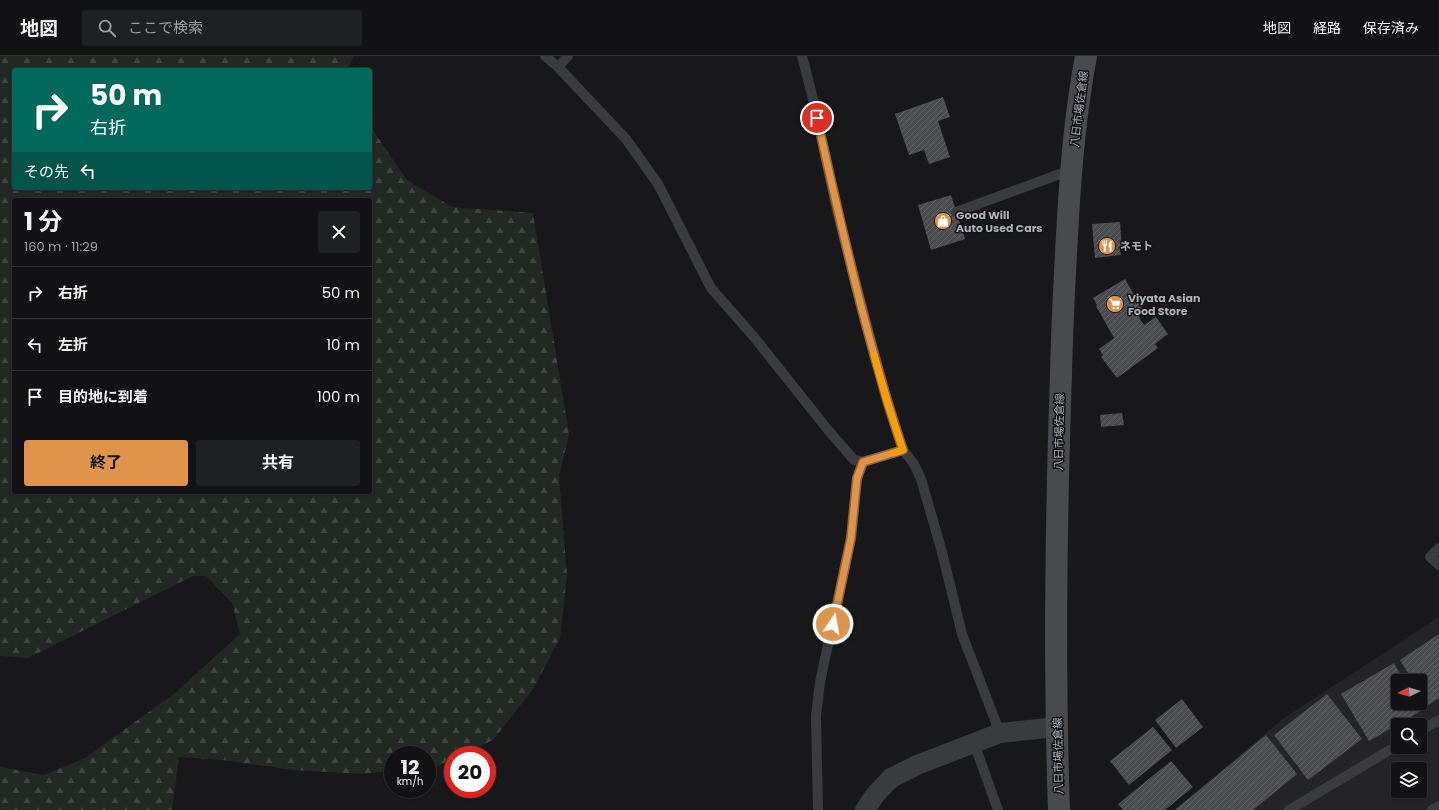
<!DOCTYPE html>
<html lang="ja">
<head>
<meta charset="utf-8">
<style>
  :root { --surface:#121214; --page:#1f2022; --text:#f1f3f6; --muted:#9c9ea0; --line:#313234; --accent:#de954b }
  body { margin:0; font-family:Poppins,"Noto Sans JP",sans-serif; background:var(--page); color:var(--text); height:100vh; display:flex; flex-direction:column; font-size:15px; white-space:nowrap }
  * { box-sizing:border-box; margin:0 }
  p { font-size:13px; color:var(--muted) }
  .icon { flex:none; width:22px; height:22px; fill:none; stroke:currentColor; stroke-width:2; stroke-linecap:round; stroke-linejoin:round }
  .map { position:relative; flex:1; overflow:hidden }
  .details { position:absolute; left:12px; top:142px; width:360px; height:296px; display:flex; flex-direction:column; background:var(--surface); border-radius:4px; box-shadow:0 1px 3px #0004,0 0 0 1px var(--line) }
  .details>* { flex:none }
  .banner { position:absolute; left:12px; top:12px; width:360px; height:122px; border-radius:4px; box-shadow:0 1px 3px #0004,0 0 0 1px var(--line); background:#00695c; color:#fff; overflow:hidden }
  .needle { width:26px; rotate:265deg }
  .controls { position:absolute; left:1391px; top:618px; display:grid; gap:8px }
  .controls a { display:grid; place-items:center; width:36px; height:36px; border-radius:4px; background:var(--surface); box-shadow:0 1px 3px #0004,0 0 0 1px var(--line); font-size:20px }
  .speed { position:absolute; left:384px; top:690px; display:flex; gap:8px; font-size:20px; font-weight:700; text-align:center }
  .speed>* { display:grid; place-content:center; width:52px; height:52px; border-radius:50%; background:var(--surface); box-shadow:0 1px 3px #0004,0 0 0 1px var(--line); line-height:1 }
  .speed small { font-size:10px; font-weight:400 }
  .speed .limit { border:6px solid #d22; background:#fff; color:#111 }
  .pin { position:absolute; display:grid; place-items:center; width:34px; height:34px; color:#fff; margin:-17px; border:2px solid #fff; border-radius:50%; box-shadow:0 1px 4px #0007 }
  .me { position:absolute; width:44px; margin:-22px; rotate:12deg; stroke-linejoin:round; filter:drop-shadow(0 0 3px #0008) }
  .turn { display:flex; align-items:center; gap:14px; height:84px; padding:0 12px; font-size:18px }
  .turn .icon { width:52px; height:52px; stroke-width:2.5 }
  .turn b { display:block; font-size:28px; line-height:34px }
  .then { display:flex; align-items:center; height:38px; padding:0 12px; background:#0003; gap:8px; font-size:15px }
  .round { display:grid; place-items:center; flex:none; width:42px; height:42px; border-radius:4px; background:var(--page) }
  .overview { display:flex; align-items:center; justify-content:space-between; height:68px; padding:0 12px }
  h1 { font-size:24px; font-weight:700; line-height:30px }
  .primary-button { display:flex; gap:8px; margin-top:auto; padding:8px 12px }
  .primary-button a { flex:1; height:46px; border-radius:4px; background:var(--accent); color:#111; font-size:16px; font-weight:700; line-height:46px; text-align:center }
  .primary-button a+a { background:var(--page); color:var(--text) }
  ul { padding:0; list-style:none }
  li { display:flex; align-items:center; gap:12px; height:52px; padding:0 12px; border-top:1px solid var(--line) }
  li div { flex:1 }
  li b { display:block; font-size:15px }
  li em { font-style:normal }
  header { display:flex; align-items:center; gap:24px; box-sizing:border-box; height:56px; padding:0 20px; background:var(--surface); border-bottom:1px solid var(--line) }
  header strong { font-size:19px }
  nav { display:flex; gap:22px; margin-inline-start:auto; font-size:14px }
  .search { width:280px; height:36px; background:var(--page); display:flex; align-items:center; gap:10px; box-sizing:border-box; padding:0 14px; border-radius:4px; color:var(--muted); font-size:15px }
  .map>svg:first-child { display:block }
</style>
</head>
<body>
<header>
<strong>地図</strong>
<div class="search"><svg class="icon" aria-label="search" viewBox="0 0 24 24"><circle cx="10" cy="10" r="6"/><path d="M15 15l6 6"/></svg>ここで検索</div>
<nav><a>地図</a><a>経路</a><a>保存済み</a></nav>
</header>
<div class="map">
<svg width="1439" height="754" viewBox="0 0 1439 754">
  <defs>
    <pattern id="forest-firs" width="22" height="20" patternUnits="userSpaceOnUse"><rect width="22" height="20" fill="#222922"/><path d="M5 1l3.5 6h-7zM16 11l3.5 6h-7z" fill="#3f4640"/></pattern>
    <pattern id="building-hatch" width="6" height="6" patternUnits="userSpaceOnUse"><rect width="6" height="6" fill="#4a4b4f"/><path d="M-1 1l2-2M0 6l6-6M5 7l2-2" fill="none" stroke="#616366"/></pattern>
  </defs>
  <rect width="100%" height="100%" fill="#18181a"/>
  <path fill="#242427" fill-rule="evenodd" d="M1439 561V754H1174L1284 662ZM1398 625H1420V647H1398ZM1398 669H1420V691H1398ZM1398 713H1420V735H1398Z"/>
  <path fill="url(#forest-firs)" fill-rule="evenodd" d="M0 0H354L347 14H14V132H370V70L407 124 452 151 533 157 569 379 559 420 567 519 560 582 533 633 493 684 461 699H453V703L434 712H427V699H393V715L361 718 292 714 223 704 179 701 172 754H0V711L44 719 85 702 175 637 240 578 232 547 206 520H193L28 602 1 600 0 599ZM14 144H370V436H14Z"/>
  <g fill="url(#building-hatch)">
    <polygon points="943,41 950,61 938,65 950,101 929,108 924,94 909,99 895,58"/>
    <polygon points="951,139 965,183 931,194 918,149"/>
    <polygon points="1120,166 1122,193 1120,193 1121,199 1095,202 1092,168"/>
    <polygon points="1125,223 1144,256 1138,260 1144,269 1156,261 1168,278 1155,288 1158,292 1117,322 1101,301 1103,299 1099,293 1114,282 1096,250 1097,249 1093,242"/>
    <polygon points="1122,357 1124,369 1101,371 1100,359"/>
    <polygon points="1439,578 1439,642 1429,649 1420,635 1420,625 1413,625 1400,604"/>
    <polygon points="1394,607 1404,625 1398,625 1398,647 1417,647 1421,655 1369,685 1341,638"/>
    <polygon points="1327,638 1362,683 1308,724 1274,679"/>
    <polygon points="1182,643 1203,671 1176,692 1155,664"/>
    <polygon points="1153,671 1172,694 1129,729 1110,705"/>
    <polygon points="1266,679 1297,718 1253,754 1175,754"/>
    <polygon points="1171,705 1193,731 1165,754 1123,754 1118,748"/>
  </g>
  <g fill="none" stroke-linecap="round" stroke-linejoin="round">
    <g stroke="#393b3e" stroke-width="10">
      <polyline points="545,0 558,11 626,83 658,128 711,232 754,281 828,374 854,404 863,406 903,394"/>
      <polyline points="802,0 814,47 837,155 887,346 903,394 914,408 921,423 942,496 962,578 1000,677"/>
      <polyline points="558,11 568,0"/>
      <polyline points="956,156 1071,114"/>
      <polyline points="1439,492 1430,501 1439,509"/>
      <polyline points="1420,675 1439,664"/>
      <polyline points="974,687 998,754"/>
      <polyline points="818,754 816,660 820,626 851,482 857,422 863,406"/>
      <polyline points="1289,754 1398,689"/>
      <polyline points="1432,754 1439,750"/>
    </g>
    <polyline stroke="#393b3e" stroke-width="20" points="865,754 875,739 891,722 917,709 1000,677 1057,671"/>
    <path stroke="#484a4e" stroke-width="22" d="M1059 754C1054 609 1056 463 1061 318 1062 266 1065 214 1068 162 1071 108 1076 53 1086 0"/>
  </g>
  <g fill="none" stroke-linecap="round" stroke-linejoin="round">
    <defs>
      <path id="route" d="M817 62C842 174 867 286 903 394L863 406 857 422 851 482 833 568"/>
    </defs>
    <use href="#route" stroke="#906131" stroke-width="10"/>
    <use href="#route" stroke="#de954b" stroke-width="7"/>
    <polyline stroke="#f59e0b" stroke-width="7" points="874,299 887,346 903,394 894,397"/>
  </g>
  <defs>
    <symbol id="shop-disc" viewBox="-11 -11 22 22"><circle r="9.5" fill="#de954b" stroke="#131315"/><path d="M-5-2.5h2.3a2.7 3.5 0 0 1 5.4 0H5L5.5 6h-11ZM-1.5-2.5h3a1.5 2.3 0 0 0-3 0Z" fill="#fff"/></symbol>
    <symbol id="restaurant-disc" viewBox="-11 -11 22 22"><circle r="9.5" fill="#de954b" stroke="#131315"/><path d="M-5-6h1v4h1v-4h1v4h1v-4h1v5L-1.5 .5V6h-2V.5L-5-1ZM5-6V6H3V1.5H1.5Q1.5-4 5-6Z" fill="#fff"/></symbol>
    <symbol id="supermarket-disc" viewBox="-11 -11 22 22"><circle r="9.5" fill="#de954b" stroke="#131315"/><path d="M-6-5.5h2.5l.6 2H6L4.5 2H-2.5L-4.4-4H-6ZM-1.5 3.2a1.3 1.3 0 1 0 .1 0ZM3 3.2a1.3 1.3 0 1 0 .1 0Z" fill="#fff"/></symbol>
  </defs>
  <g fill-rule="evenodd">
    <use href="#shop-disc" x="933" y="155" width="20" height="20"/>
    <use href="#restaurant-disc" x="1097" y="180" width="20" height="20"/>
    <use href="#supermarket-disc" x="1105" y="238" width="20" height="20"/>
  </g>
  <g text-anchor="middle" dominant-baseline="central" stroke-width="3" stroke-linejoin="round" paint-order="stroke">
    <g font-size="11" fill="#acb1b8" stroke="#131315">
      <text transform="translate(1079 53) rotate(-83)">八日市場佐倉線</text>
      <text transform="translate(1059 376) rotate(-89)">八日市場佐倉線</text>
      <text transform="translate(1058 700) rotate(-91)">八日市場佐倉線</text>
    </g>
    <g font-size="11" font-weight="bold" fill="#acb1b8" stroke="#131315" text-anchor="start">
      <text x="956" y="159">Good Will<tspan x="956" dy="13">Auto Used Cars</tspan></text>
      <text x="1120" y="190">ネモト</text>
      <text x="1128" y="242">Viyata Asian<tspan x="1128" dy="13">Food Store</tspan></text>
    </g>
  </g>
</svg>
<div class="controls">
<a><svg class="needle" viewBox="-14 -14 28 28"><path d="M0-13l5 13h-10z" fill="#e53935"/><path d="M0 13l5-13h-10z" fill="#9c9ea0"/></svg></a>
<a><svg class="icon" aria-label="search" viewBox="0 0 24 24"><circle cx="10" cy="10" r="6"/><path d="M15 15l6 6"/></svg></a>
<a><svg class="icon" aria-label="layers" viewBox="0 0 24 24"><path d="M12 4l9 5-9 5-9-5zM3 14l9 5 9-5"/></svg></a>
</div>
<div class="speed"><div>12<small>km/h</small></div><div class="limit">20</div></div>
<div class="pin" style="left:817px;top:62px;background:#d93025"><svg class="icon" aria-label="arrive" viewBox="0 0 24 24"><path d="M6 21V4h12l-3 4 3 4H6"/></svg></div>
<svg class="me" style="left:833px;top:568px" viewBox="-20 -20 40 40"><circle r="17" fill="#de954b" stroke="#fff" stroke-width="3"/><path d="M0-11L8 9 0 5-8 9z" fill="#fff"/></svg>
<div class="banner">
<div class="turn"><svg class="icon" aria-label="right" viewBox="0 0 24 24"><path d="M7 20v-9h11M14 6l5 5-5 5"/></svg><div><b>50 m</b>右折</div></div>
<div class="then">その先<svg class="icon" aria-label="left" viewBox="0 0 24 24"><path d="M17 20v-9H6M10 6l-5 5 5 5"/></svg></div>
</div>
<section class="details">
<div class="overview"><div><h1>1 分</h1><p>160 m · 11:29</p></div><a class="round"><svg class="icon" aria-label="close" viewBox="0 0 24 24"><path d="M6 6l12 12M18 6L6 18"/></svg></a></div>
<ul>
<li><svg class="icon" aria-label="right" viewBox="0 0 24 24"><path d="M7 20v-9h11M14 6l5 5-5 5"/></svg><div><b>右折</b></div><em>50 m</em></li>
<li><svg class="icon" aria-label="left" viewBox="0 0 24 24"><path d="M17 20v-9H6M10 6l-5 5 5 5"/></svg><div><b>左折</b></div><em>10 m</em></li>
<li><svg class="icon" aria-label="arrive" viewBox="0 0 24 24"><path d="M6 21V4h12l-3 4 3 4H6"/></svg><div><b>目的地に到着</b></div><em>100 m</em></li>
</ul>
<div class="primary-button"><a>終了</a><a>共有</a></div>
</section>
</div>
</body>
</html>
